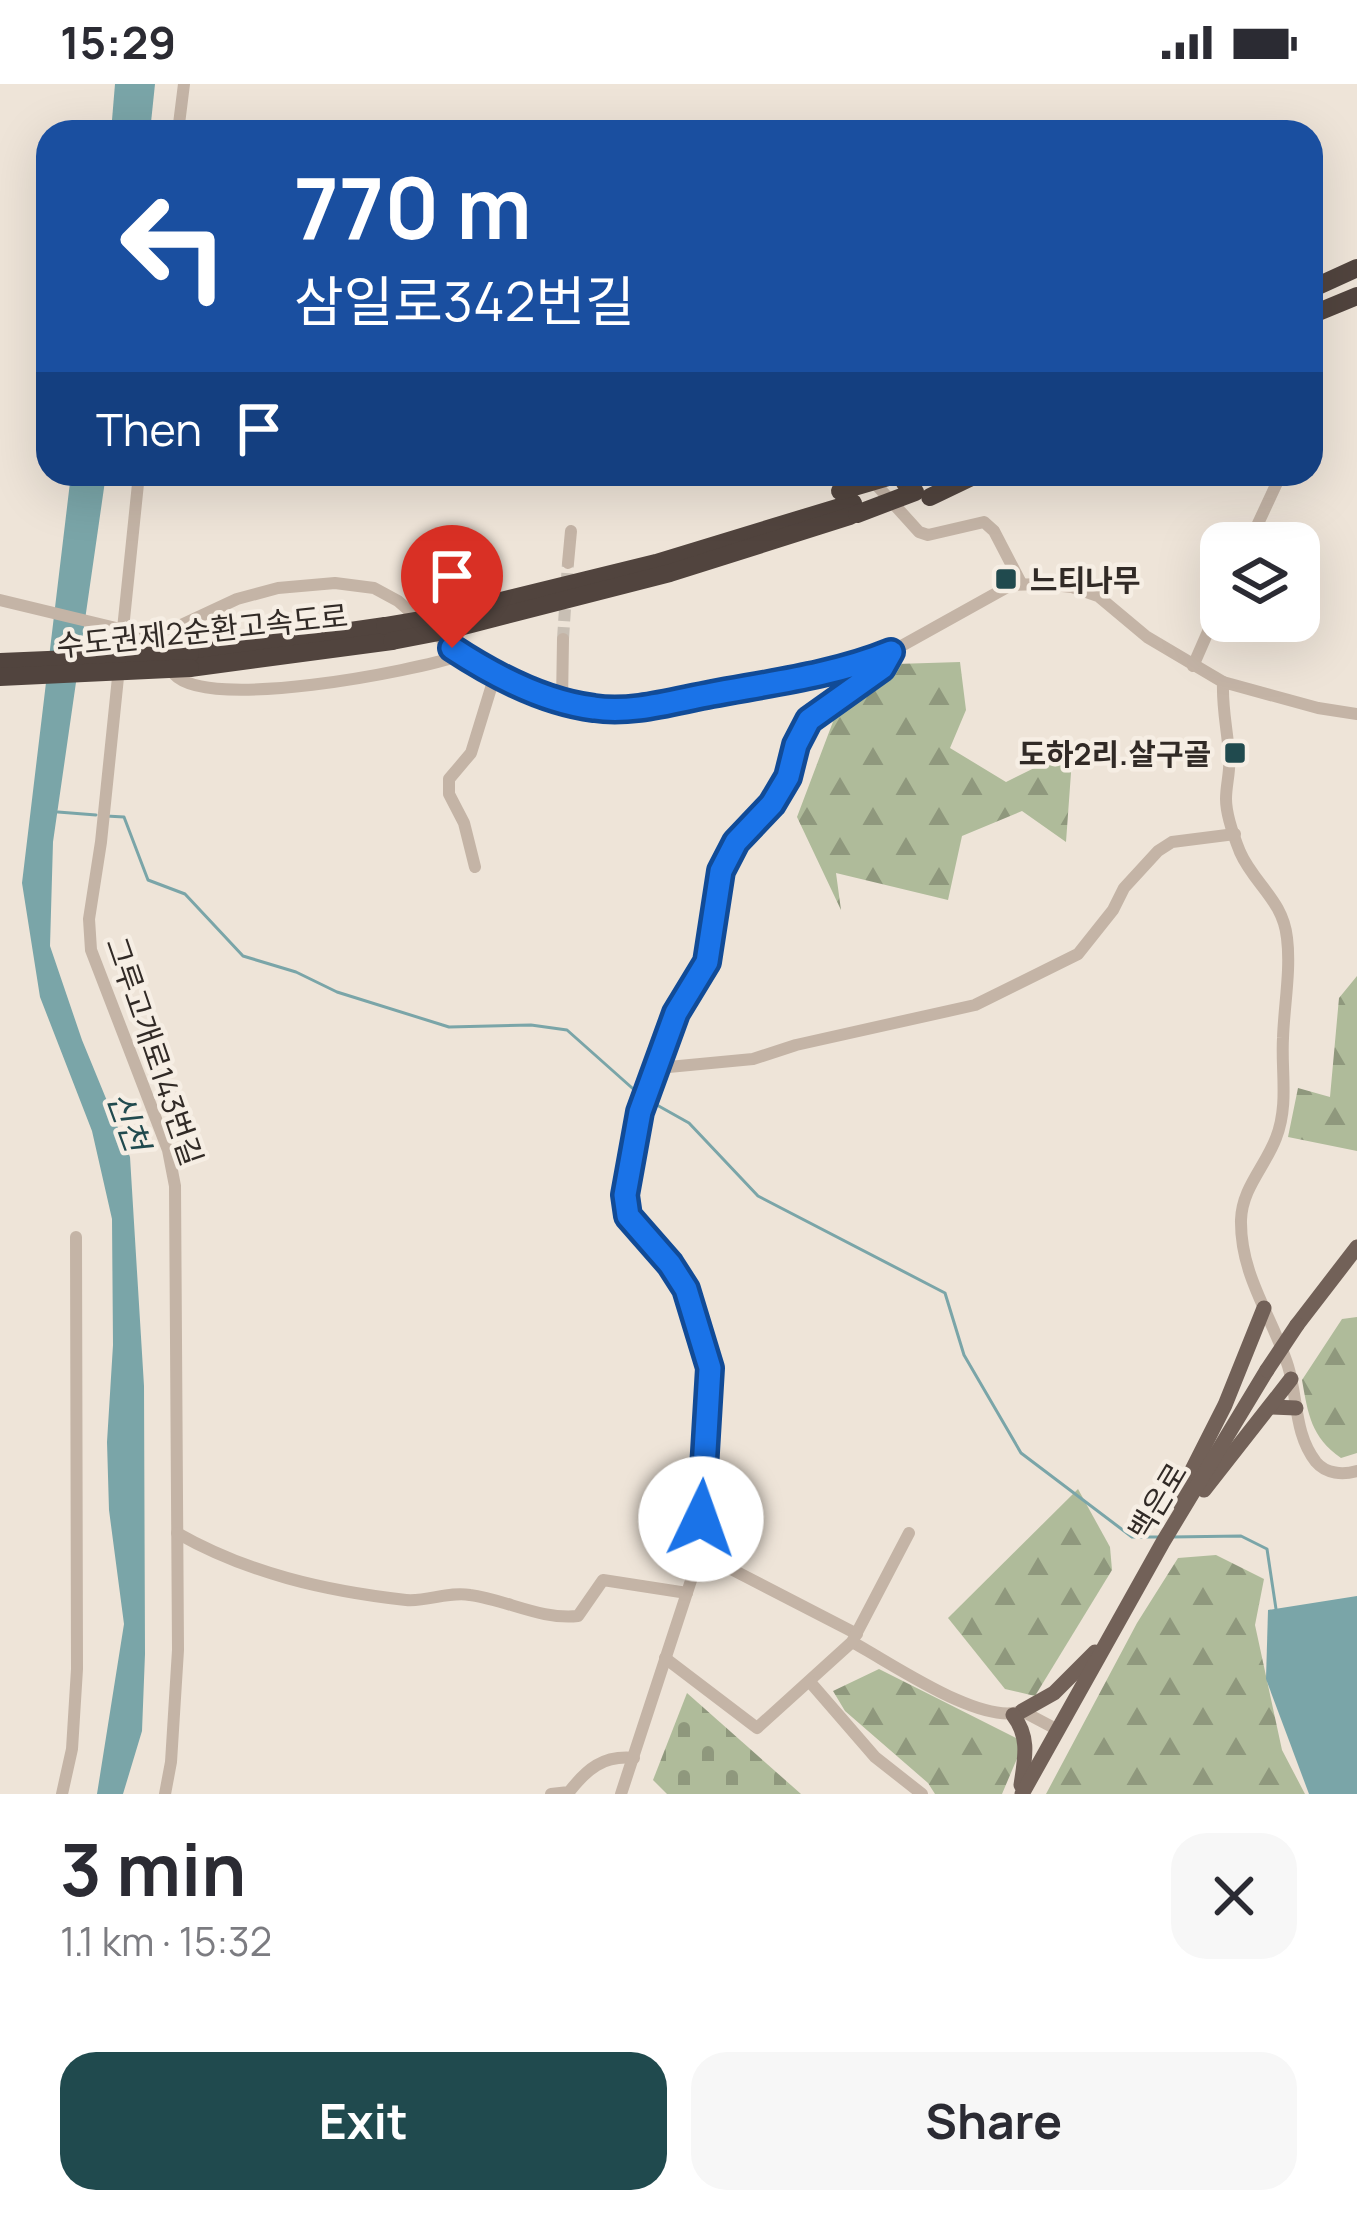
<!DOCTYPE html>
<html lang="en">
<head>
<meta charset="utf-8">
<style>
  :root { --surface:#fff; --page:#f7f7f7; --text:#2b2b33; --muted:#7c7c81; --accent:#204a4e }
  body { margin:0; font-family:Manrope,"Noto Sans KR",sans-serif; background:var(--page); color:var(--text); height:100vh; display:flex; flex-direction:column; font-size:45px; white-space:nowrap }
  * { box-sizing:border-box; margin:0 }
  p { font-size:39px; color:var(--muted) }
  .icon { flex:none; width:66px; height:66px; fill:none; stroke:currentColor; stroke-width:2; stroke-linecap:round; stroke-linejoin:round }
  .map { position:relative; height:1710px; overflow:hidden }
  .sheet { display:flex; flex-direction:column; background:var(--surface); flex:1 }
  .sheet>* { flex:none }
  .banner { position:absolute; left:36px; top:36px; width:1287px; height:366px; border-radius:36px; box-shadow:0 12px 48px #0002; background:#1a4fa0; color:#fff; overflow:hidden }
  .fabs { position:absolute; left:1200px; top:438px; display:grid; gap:24px }
  .fabs a { display:grid; place-items:center; width:120px; height:120px; border-radius:24px; background:var(--surface); box-shadow:0 12px 48px #0002; font-size:60px }
  .pin { position:absolute; display:grid; place-items:center; width:102px; height:102px; color:#fff; margin:-123px -51px; border-radius:50% 50% 50% 0; rotate:-45deg; box-shadow:0 0 12px #0007 }
  .pin .icon { rotate:45deg }
  .me { position:absolute; width:132px; margin:-66px; rotate:3deg; stroke-linejoin:round; filter:drop-shadow(0 0 9px #0008) }
  .turn { display:flex; align-items:center; gap:42px; height:252px; padding:0 60px; font-size:54px }
  .turn .icon { width:156px; height:156px; stroke-width:2.5 }
  .turn b { display:block; font-size:84px; line-height:102px }
  .then { display:flex; align-items:center; height:114px; padding:0 60px; background:#0003; gap:24px; font-size:45px }
  .round { display:grid; place-items:center; flex:none; width:126px; height:126px; border-radius:36px; background:var(--page) }
  .head { display:flex; align-items:center; justify-content:space-between; height:204px; padding:0 60px }
  h1 { font-size:72px; font-weight:700; line-height:90px }
  .button { display:flex; gap:24px; margin-top:auto; padding:24px 60px }
  .button a { flex:1; height:138px; border-radius:36px; background:var(--accent); color:#fff; font-size:48px; font-weight:700; line-height:138px; text-align:center }
  .button a+a { background:var(--page); color:var(--text) }
  .status { display:flex; justify-content:space-between; align-items:center; height:84px; padding:0 60px; background:var(--surface); direction:ltr }
  .status svg { height:33px; fill:currentColor }
  .map>svg:first-child { display:block }
</style>
</head>
<body>
<div class="status"><b>15:29</b><svg viewBox="0 0 49 12"><path d="M0 12V9h3v3zM5 12V6h3v6zM10 12V3h3v9zM15 12V0h3v12zM26 1h20v11H26zM47 4h2v5h-2z"/></svg></div>
<div class="map">
<svg width="1357" height="1710" viewBox="0 0 1357 1710">
  <defs>
    <pattern id="forest-firs" width="22" height="20" patternUnits="userSpaceOnUse" patternTransform="scale(3)"><rect width="22" height="20" fill="#afbb9a"/><path d="M5 1l3.5 6h-7zM16 11l3.5 6h-7z" fill="#8f987d"/></pattern>
    <pattern id="cemetery-stones" width="16" height="16" patternUnits="userSpaceOnUse" patternTransform="scale(3)"><rect width="16" height="16" fill="#afbb9a"/><path d="M2 7V4a2 2 0 0 1 4 0v3zM10 15v-3a2 2 0 0 1 4 0v3z" fill="#8f987d"/></pattern>
  </defs>
  <rect width="100%" height="100%" fill="#eee4d8"/>
  <g fill="url(#forest-firs)">
    <polygon points="960,578 966,626 950,664 1006,698 1095,654 1115,662 1072,675 1066,758 1022,727 962,752 948,816 836,789 841,826 797,733 834,635 896,580"/>
    <polygon points="1357,892 1357,1067 1288,1053 1298,1004 1330,1013 1339,914"/>
    <path d="M1357 1233V1369L1341 1374C1311 1353 1308 1330 1302 1296L1342 1235Z"/>
    <polygon points="1078,1405 1110,1463 1112,1486 1035,1612 1005,1605 948,1534"/>
    <polygon points="1216,1471 1264,1495 1255,1541 1282,1666 1305,1710 1046,1710 1137,1539 1178,1474"/>
    <polygon points="879,1585 1024,1658 1002,1710 935,1710 928,1699 845,1627 833,1607"/>
  </g>
  <polygon fill="url(#cemetery-stones)" points="687,1609 801,1710 667,1710 653,1696"/>
  <g fill="#7aa5a8">
    <polygon points="115,0 155,0 150,48 111,48"/>
    <polygon points="71,390 106,390 53,758 50,862 82,956 130,1073 144,1302 145,1570 142,1647 123,1710 97,1710 124,1540 109,1426 107,1358 113,1261 112,1135 92,1047 40,913 22,799"/>
    <polygon points="1357,1512 1357,1710 1309,1710 1266,1595 1268,1526"/>
  </g>
  <g fill="none" stroke-linecap="round" stroke-linejoin="round">
    <g stroke="#7aa5a8" stroke-width="3">
      <polyline points="58,728 96,731"/>
      <polyline points="106,732 124,733 148,796 185,810 243,872 296,888 337,908 449,943 531,941 567,946 640,1011"/>
      <polyline points="648,1016 689,1039 758,1112 945,1209 964,1271 1021,1369 1132,1453 1161,1453"/>
      <polyline points="1171,1453 1241,1452 1267,1465 1276,1525"/>
    </g>
    <polyline stroke="#c8bfb4" stroke-width="12" stroke-dasharray="12 6" stroke-linecap="butt" points="563,555 568,479"/>
    <g stroke="#c4b4a6" stroke-width="12">
      <polyline points="178,48 184,0"/>
      <polyline points="139,390 101,758 89,835 91,866 168,1066 175,1102 178,1566 171,1678 165,1710"/>
      <polyline points="872,396 919,448 928,451 984,438 994,447 1021,499"/>
      <polyline points="1249,459 1281,390"/>
      <polyline points="568,479 571,447"/>
      <path d="M0 516 116 544 163 545 177 543 237 515 278 504 335 499 374 504 398 517 452 564 495 591 562 618 619 626 791 596 887 570 1011 501 1043 500 1072 503 1098 512 1147 553 1223 598C1222 624 1227 644 1229 670 1231 685 1226 700 1226 715 1226 731 1234 753 1240 768 1254 800 1283 816 1287 854 1291 886 1284 922 1283 954 1281 987 1289 1021 1276 1054 1265 1083 1242 1104 1241 1136 1240 1191 1272 1232 1288 1282 1298 1314 1294 1350 1316 1378 1326 1390 1343 1391 1357 1387"/>
      <polyline points="1193,582 1221,518"/>
      <path d="M174 590C207 628 414 587 462 571"/>
      <polyline points="1223,598 1318,624 1357,630"/>
      <polyline points="562,618 563,555"/>
      <polyline points="475,783 464,739 449,710 449,695 471,669 495,591"/>
      <polyline points="658,984 753,975 796,961 975,921 1078,870 1113,826 1124,804 1158,767 1172,758 1235,750"/>
      <path d="M177 1449C247 1489 325 1507 406 1516 427 1518 449 1507 470 1511 507 1516 541 1536 578 1532L603 1496 687 1509"/>
      <polyline points="700,1469 857,1550"/>
      <path d="M852 1558C890 1578 982 1643 1022 1627L1058 1646"/>
      <polyline points="665,1574 757,1644 852,1558 909,1449"/>
      <polyline points="810,1598 875,1673 922,1710"/>
      <polyline points="62,1710 72,1665 77,1585 76,1153"/>
      <path d="M551 1710 569 1708C587 1685 603 1671 634 1674"/>
      <polyline points="621,1710 700,1469 710,1284 686,1205 670,1180 628,1133 625,1111 640,1028 676,929 707,878 721,787 736,758 772,720 788,693 796,661 809,636 882,584 891,568"/>
    </g>
    <g stroke="#726158" stroke-width="15">
      <polyline points="1297,1241 1357,1163"/>
      <polyline points="1272,1323 1296,1324"/>
      <polyline points="1204,1406 1291,1295"/>
      <polyline points="1180,1420 1188,1394 1225,1321 1264,1224"/>
      <polyline points="1022,1627 1054,1609 1095,1568"/>
      <path d="M1013 1631C1030 1653 1025 1674 1021 1701"/>
      <polyline points="1022,1710 1163,1458 1267,1286"/>
    </g>
    <g stroke="#51443e" stroke-width="18">
      <polyline points="1311,205 1357,184"/>
      <polyline points="1311,231 1357,212"/>
      <polyline points="905,399 924,390"/>
      <polyline points="930,413 978,390"/>
      <polyline points="432,534 656,479 853,419"/>
      <polyline points="444,547 670,489 850,432"/>
      <polyline points="190,570 385,542"/>
      <polyline points="190,584 392,557"/>
    </g>
    <polyline stroke="#726158" stroke-width="15" points="1267,1286 1297,1241"/>
    <g stroke="#51443e" stroke-width="18">
      <polyline points="840,407 898,390"/>
      <polyline points="857,430 915,408"/>
      <polyline points="385,542 432,534"/>
      <polyline points="392,557 444,547"/>
      <polyline points="0,578 190,570"/>
      <polyline points="0,593 190,584"/>
    </g>
  </g>
  <g fill="none" stroke-linecap="round" stroke-linejoin="round">
    <defs>
      <path id="route" d="M452 564C493 591 544 618 594 624 632 630 674 617 712 610 771 599 835 591 891 568L882 584 809 636 796 661 788 693 772 720 736 758 721 787 707 878 676 929 640 1028 625 1111 628 1132 670 1180 686 1205 710 1284 701 1435"/>
    </defs>
    <use href="#route" stroke="#114b97" stroke-width="30"/>
    <use href="#route" stroke="#1a73e8" stroke-width="21"/>
  </g>
  <g fill="#204a4e" stroke="#f6eee4" stroke-width="4.5">
    <rect x="994" y="483" width="24" height="24" rx="6"/>
    <rect x="1223" y="657" width="24" height="24" rx="6"/>
  </g>
  <g text-anchor="middle" dominant-baseline="central" stroke-width="9" stroke-linejoin="round" paint-order="stroke">
    <g font-size="30" font-weight="bold" fill="#312a26" stroke="#f6eee4" text-anchor="start">
      <text x="1030" y="495">느티나무</text>
      <text x="1211" y="669" text-anchor="end">도하2리.살구골</text>
    </g>
    <g font-size="30" fill="#312a26" stroke="#f6eee4">
      <text transform="translate(202 546) rotate(-6)">수도권제2순환고속도로</text>
      <text transform="translate(155 967) rotate(71)">그루고개로143번길</text>
      <text transform="translate(1157 1417) rotate(-59)">백은로</text>
    </g>
    <g font-size="33" font-style="italic" fill="#204a4e" stroke="#f6eee4">
      <text transform="translate(129 1037) rotate(70)">신천</text>
    </g>
  </g>
</svg>
<div class="fabs">
<a><svg class="icon" aria-label="layers" viewBox="0 0 24 24"><path d="M12 4l9 5-9 5-9-5zM3 14l9 5 9-5"/></svg></a>
</div>
<div class="pin" style="left:452px;top:564px;background:#d93025"><svg class="icon" aria-label="arrive" viewBox="0 0 24 24"><path d="M6 21V4h12l-3 4 3 4H6"/></svg></div>
<svg class="me" style="left:701px;top:1435px" viewBox="-20 -20 40 40"><circle r="19" fill="#fff"/><path d="M0-13L10 11 0 6-10 11z" fill="#1a73e8"/></svg>
<div class="banner">
<div class="turn"><svg class="icon" aria-label="left" viewBox="0 0 24 24"><path d="M17 20v-9H6M10 6l-5 5 5 5"/></svg><div><b>770 m</b>삼일로342번길</div></div>
<div class="then">Then<svg class="icon" aria-label="arrive" viewBox="0 0 24 24"><path d="M6 21V4h12l-3 4 3 4H6"/></svg></div>
</div>
</div>
<section class="sheet">
<div class="head"><div><h1>3 min</h1><p>1.1 km · 15:32</p></div><a class="round"><svg class="icon" aria-label="close" viewBox="0 0 24 24"><path d="M6 6l12 12M18 6L6 18"/></svg></a></div>
<div class="button"><a>Exit</a><a>Share</a></div>
</section>
</body>
</html>
